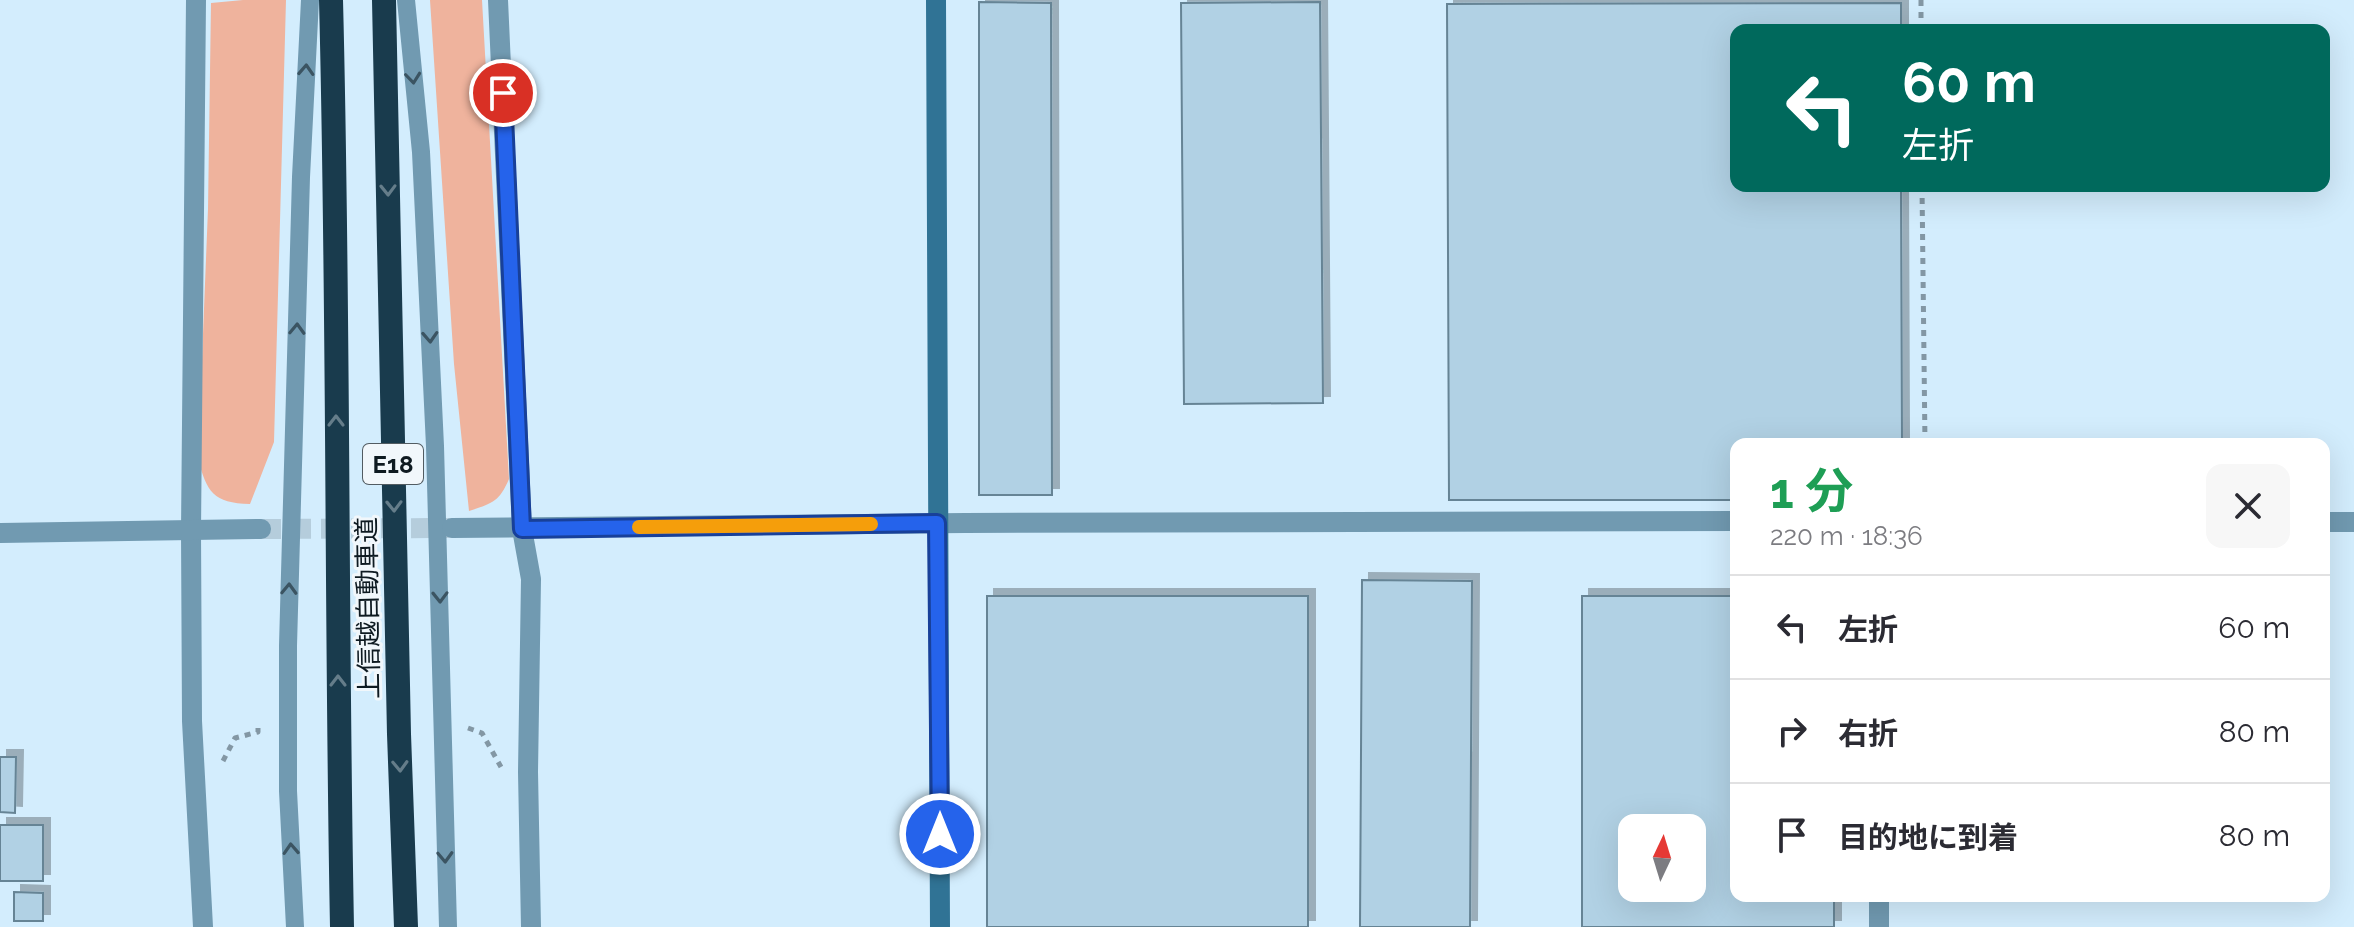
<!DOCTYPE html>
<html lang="ja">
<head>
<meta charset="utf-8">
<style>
  :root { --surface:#fff; --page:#f7f7f7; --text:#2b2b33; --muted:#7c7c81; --line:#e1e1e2 }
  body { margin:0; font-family:Raleway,"Noto Sans JP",sans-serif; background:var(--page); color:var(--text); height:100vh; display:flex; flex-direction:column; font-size:30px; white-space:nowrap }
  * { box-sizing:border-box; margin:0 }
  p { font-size:26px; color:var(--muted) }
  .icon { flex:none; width:44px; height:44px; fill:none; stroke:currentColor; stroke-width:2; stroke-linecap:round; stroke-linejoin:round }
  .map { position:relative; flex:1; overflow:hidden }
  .details { position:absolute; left:1730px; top:438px; width:600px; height:464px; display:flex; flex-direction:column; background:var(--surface); border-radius:16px; box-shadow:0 8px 32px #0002 }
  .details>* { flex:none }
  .hud { position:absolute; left:1730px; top:24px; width:600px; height:168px; border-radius:16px; box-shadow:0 8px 32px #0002; background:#00695c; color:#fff; overflow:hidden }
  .needle { width:52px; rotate:4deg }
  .controls { position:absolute; left:1618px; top:814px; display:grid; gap:16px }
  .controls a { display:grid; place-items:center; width:88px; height:88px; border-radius:16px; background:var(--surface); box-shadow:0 8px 32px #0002; font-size:40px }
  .pin { position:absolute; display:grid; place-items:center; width:68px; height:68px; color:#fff; margin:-34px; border:4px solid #fff; border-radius:50%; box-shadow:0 2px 8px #0007 }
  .me { position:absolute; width:88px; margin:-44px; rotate:0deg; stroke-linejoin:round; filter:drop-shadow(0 0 6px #0008) }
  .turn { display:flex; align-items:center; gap:28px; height:168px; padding:0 40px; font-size:36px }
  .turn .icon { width:104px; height:104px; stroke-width:2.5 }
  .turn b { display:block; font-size:56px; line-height:68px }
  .round { display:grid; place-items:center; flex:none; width:84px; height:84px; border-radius:16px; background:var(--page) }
  .head { display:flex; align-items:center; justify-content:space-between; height:136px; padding:0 40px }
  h1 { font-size:48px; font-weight:700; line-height:60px; color:#1e9e55 }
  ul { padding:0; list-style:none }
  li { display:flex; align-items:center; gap:24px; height:104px; padding:0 40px; border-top:2px solid var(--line) }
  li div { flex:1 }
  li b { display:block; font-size:30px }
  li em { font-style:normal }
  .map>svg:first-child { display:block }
</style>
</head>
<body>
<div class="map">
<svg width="2354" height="927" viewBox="0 0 2354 927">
  <defs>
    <filter id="shadow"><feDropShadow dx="7" dy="-7" stdDeviation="0" flood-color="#0004"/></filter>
  </defs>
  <rect width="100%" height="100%" fill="#d3edfd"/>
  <g fill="#efb39d">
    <path d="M243 0H286L274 442 250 504C213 503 207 492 198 459L208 209 211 3Z"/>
    <path d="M430 0H482L509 479C499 502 493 503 469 511L454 364Z"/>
  </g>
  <g fill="#b1d1e4" stroke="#668495" stroke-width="2" fill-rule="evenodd" filter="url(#shadow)">
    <polygon points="979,2 1051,3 1052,495 979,495"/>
    <polygon points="1320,2 1323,403 1184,404 1181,3"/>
    <polygon points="1901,3 1901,30 1736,30 1736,186 1901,186 1902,444 1736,444 1736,500 1449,500 1447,4"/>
    <polygon points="1362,580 1472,581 1470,927 1360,927"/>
    <rect x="987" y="596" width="321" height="331"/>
    <path d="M1582 596H1736V896H1834V927H1582ZM1632 828H1692V888H1632Z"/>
    <polygon points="0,757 16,757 15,813 0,812"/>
    <rect x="0" y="825" width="43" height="56"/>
    <polygon points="14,892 43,893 43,921 14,921"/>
  </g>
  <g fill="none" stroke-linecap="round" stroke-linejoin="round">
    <polyline stroke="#b5cddc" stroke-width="20" stroke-dasharray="20 10" stroke-linecap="butt" points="261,529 452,528"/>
    <g stroke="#8397a4" stroke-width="5" stroke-dasharray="6 6" stroke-linecap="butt">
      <polyline points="1921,0 1921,30"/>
      <polyline points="1922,186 1925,444"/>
      <polyline points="468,728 482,733 501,767"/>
      <polyline points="223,761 235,738 258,732 258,728"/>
    </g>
    <g stroke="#719ab1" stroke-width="18">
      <polyline points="406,0 421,152 435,446 448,927"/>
      <polyline points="295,927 288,791 288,646 301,177 310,0"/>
    </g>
    <g stroke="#719ab1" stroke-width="20">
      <polyline points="196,0 191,531 192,721 203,927"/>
      <polyline points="498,0 522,529 531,579 528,772 531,927"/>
      <polyline points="2324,522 2354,522"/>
      <polyline points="452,528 965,523 1736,521"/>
      <polyline points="0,533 261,529"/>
      <polyline points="1879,896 1879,927"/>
    </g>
    <polyline stroke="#307395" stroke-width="20" points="936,0 940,927"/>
    <g stroke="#193b4d" stroke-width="24">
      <path d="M331 0C339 309 336 618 342 927"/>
      <polyline points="384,0 399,734 406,927"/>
    </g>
  </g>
  <defs><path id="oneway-chevron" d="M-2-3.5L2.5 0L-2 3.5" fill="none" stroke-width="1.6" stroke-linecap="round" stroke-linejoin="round" transform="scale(2)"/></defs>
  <g stroke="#3b5462">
    <use href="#oneway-chevron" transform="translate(306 70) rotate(-87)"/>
    <use href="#oneway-chevron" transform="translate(413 78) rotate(84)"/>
    <use href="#oneway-chevron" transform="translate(297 329) rotate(-88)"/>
    <use href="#oneway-chevron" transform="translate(430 337) rotate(87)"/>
    <use href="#oneway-chevron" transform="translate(289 589) rotate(-88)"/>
    <use href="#oneway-chevron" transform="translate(440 597) rotate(89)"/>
    <use href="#oneway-chevron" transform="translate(291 849) rotate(-93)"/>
    <use href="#oneway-chevron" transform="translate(445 857) rotate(88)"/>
  </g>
  <g stroke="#657d8a">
    <use href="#oneway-chevron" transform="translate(388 190) rotate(89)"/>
    <use href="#oneway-chevron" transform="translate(336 421) rotate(-90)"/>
    <use href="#oneway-chevron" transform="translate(394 506) rotate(89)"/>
    <use href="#oneway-chevron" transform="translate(338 681) rotate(-90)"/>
    <use href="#oneway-chevron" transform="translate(400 766) rotate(88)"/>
  </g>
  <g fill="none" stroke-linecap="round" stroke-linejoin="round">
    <defs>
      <polyline id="route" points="503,93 522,529 937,523 940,834"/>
    </defs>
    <use href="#route" stroke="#184099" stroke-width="20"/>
    <use href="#route" stroke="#2563eb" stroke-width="14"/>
    <polyline stroke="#f59e0b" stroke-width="14" points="639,527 871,524"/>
  </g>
  <g text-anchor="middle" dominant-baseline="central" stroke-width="6" stroke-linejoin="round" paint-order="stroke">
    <rect fill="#f1f7fb" stroke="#525c62" stroke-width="2" x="363" y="444" width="60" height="40" rx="6"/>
    <g font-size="24" font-weight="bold" fill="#0e1a21">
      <text x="393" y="464">E18</text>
    </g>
    <g font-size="26" fill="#0e1a21" stroke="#f1f7fb">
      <text transform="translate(368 608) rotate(-91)">上信越自動車道</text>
    </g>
  </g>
</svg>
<div class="controls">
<a><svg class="needle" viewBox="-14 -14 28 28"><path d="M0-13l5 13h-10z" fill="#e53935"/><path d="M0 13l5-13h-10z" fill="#7c7c81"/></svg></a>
</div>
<div class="pin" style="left:503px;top:93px;background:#d93025"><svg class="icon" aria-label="arrive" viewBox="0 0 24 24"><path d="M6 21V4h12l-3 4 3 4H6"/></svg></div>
<svg class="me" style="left:940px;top:834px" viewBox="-20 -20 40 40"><circle r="17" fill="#2563eb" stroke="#fff" stroke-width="3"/><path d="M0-11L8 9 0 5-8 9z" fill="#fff"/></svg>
<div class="hud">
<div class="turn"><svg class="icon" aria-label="left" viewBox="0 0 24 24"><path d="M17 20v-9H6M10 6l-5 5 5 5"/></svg><div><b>60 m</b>左折</div></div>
</div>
<section class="details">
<div class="head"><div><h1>1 分</h1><p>220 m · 18:36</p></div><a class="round"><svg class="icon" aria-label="close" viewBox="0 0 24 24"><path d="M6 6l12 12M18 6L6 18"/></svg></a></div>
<ul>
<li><svg class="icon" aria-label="left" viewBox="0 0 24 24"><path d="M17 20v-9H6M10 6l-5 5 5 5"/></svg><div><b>左折</b></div><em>60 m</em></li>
<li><svg class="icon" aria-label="right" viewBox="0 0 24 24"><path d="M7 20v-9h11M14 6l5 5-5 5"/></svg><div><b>右折</b></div><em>80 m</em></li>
<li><svg class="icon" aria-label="arrive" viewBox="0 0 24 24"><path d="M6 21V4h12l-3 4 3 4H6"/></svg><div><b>目的地に到着</b></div><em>80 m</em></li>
</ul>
</section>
</div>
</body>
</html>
